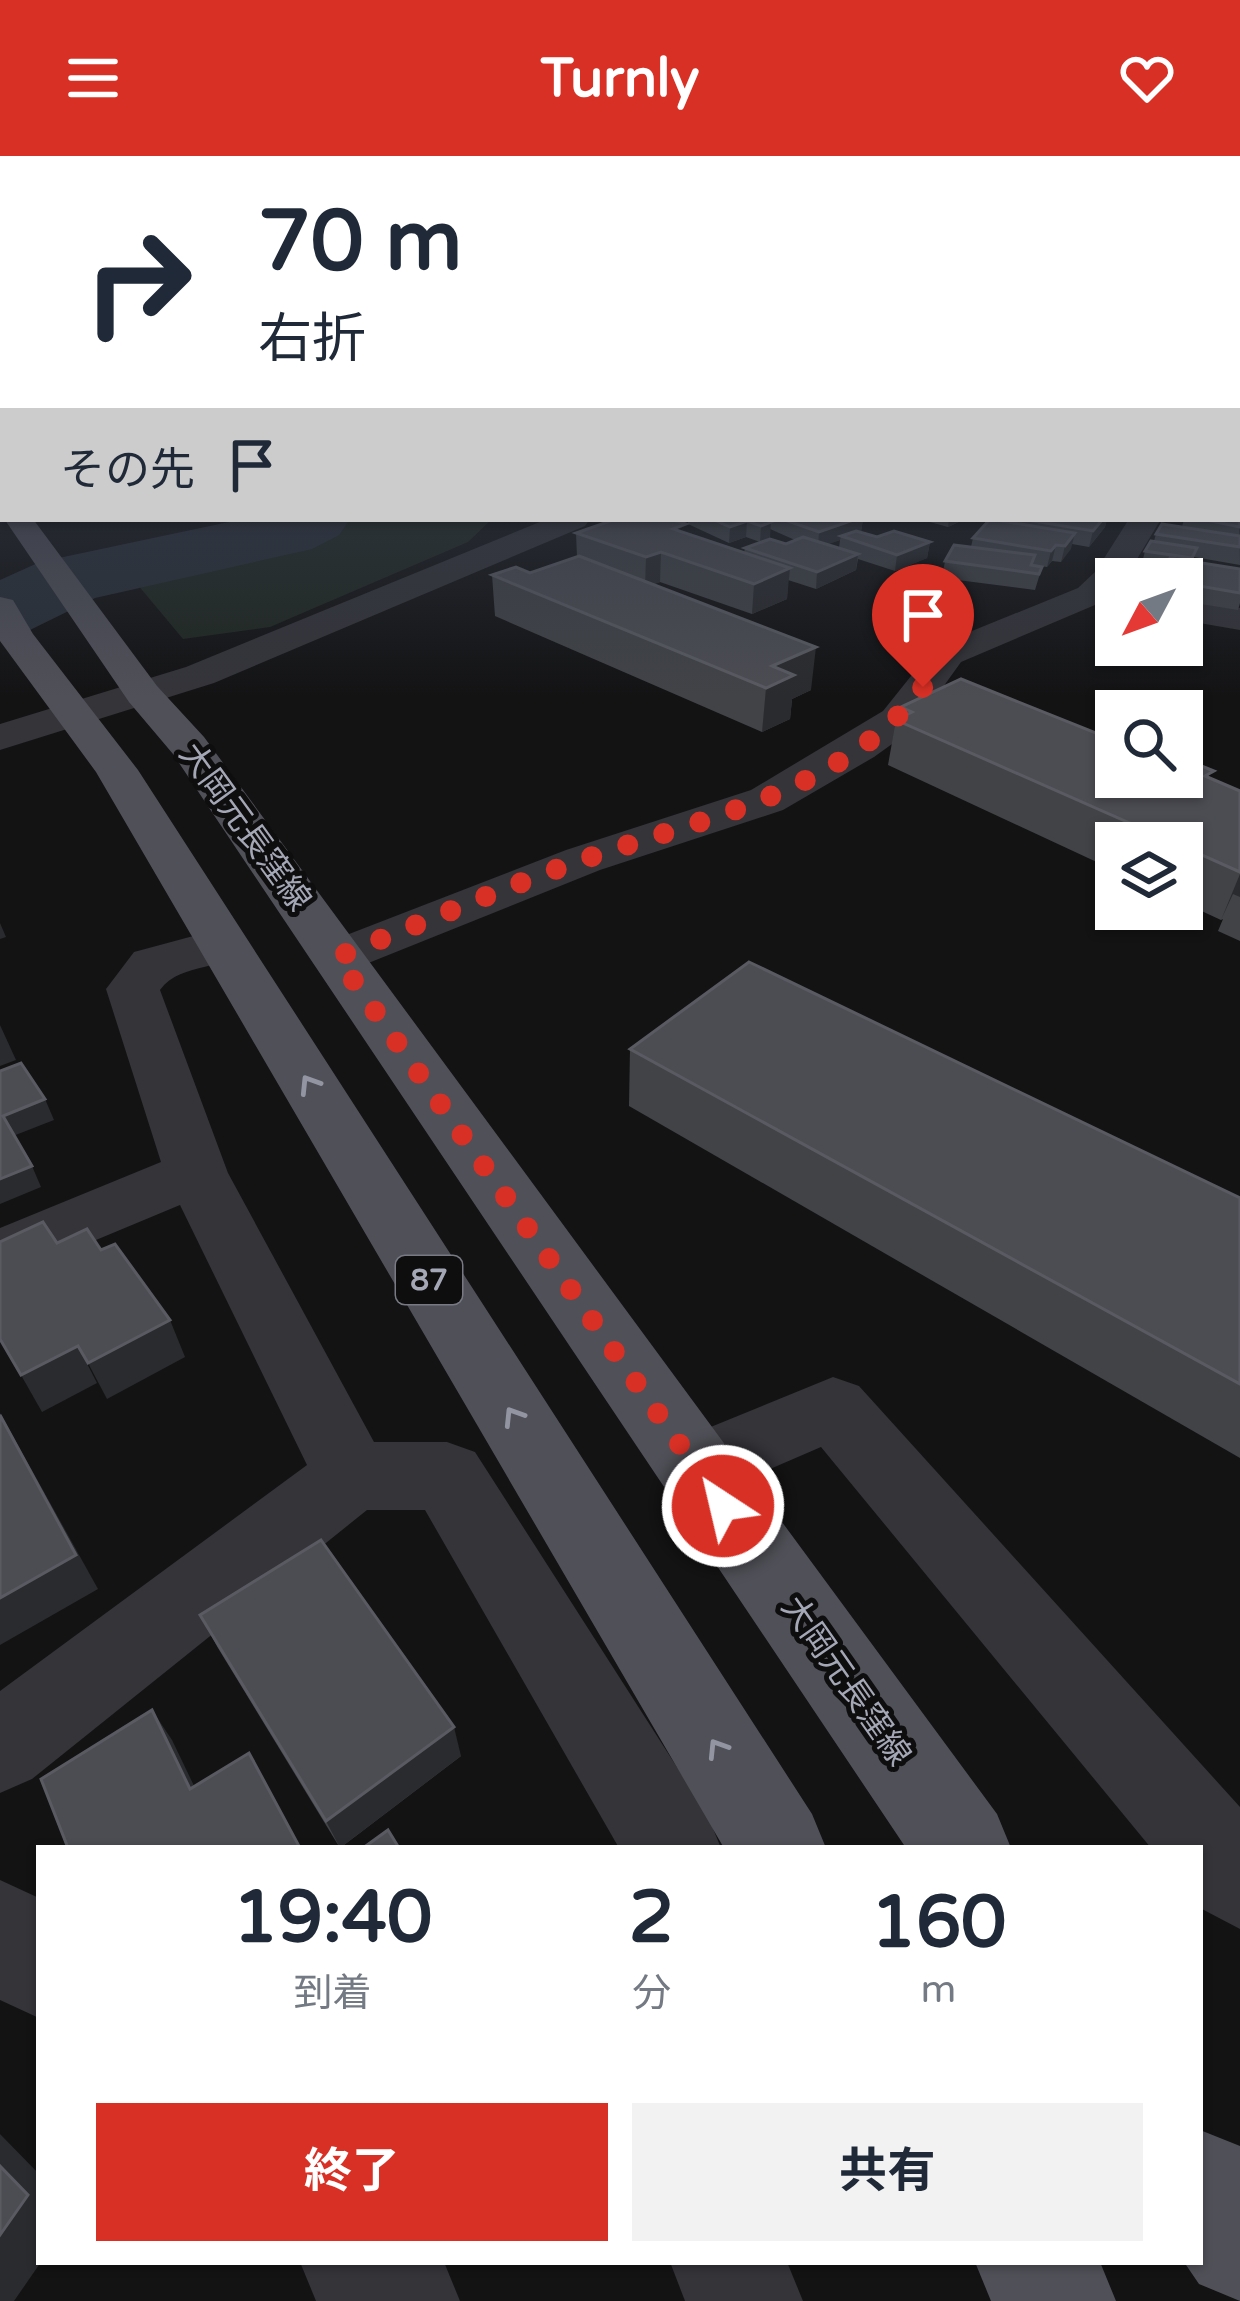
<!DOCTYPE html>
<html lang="ja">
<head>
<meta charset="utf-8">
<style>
  :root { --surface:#fff; --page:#f2f2f3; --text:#1f2937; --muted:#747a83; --accent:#d93025 }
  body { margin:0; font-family:"Varela Round","Noto Sans JP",sans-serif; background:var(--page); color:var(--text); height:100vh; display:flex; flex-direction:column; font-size:45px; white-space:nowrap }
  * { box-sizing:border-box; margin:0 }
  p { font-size:39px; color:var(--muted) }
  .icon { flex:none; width:66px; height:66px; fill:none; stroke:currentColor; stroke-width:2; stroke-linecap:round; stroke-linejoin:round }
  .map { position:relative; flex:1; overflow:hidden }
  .panel { position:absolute; left:36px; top:1689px; width:1167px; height:420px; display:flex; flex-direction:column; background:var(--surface); border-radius:0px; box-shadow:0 3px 9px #0004 }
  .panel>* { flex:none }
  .hud { position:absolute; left:0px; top:0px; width:1242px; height:366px; box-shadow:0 3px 9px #0004; background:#fff; color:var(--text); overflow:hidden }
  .needle { width:78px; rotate:229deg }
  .controls { position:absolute; left:1095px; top:402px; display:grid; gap:24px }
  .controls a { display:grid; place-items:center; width:108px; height:108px; border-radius:0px; background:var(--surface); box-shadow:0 3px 9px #0004; font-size:60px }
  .pin { position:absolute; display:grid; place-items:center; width:102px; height:102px; color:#fff; margin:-123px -51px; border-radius:50% 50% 50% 0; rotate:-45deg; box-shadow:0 0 12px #0007 }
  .pin .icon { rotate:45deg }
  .me { position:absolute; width:132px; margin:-66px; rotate:325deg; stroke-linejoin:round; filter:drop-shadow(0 0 9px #0008) }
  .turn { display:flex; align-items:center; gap:42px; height:252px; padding:0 60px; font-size:54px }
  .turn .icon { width:156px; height:156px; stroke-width:2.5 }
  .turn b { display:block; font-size:84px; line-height:102px }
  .then { display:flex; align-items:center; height:114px; padding:0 60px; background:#0003; gap:24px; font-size:45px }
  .eta { display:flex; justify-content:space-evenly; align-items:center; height:204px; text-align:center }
  .eta b { font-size:72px; font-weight:700; line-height:84px }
  .primary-button { display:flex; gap:24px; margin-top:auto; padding:24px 60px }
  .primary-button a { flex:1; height:138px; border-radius:0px; background:var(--accent); color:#fff; font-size:48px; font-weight:700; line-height:138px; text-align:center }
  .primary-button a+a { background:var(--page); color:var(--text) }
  header { display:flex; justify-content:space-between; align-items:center; height:156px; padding:0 60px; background:var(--accent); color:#fff; font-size:54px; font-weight:700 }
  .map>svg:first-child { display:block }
</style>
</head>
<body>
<header><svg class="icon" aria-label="menu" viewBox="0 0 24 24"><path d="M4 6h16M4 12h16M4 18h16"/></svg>Turnly<svg class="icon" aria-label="heart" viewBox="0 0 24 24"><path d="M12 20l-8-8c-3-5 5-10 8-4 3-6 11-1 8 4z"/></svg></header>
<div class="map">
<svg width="1240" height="2145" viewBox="0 0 1240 2145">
  <rect width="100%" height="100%" fill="#131314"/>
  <polygon fill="#1f2721" points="254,363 492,363 468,386 270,471 183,483 137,428 133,409"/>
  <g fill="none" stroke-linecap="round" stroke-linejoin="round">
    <polygon fill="#292f38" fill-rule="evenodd" points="243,363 350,363 339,379 312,393 95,442 30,474 0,481 0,424 40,406"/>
    <g fill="#343439" fill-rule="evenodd">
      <polygon points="1129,363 1161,363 1125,423 1116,423 1116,433 1102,446 961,506 913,573 874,601 783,654 600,714 356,812 337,817 318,812 311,801 318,790 566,694 751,634 883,555 935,490 1078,432 1096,415"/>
      <polygon points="1182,442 1240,452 1240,474 1182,464"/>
      <path d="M223 772 241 777 249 788C229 817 182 804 160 834L228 1017 374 1286H447L475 1296 707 1658 721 1692H619L425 1354H367L32 1623 0 1637V1535L307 1309 180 1049 0 1124V1072L161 1006 106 833 134 796Z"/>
      <polygon points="833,1221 859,1230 1240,1651 1240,1773 1200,1752 1200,1692 1151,1692 821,1291 696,1345 669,1336 657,1312 669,1288"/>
      <polygon points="0,1724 39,1742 39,1862 0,1844"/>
      <polygon points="300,2106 444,2106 460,2145 316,2145"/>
      <polygon points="670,2106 787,2106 803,2145 685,2145"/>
    </g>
    <polygon fill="#343439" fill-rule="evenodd" points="547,363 590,363 585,370 214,527 0,594 0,568 186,511"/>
    <g fill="#505058" fill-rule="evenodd">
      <polygon points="3,361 33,363 157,530 204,581 997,1658 1011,1692 906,1692 173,598 129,546"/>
      <polygon points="0,441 13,444 33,478 138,614 812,1658 826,1692 724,1692 96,616 0,485"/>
      <polygon points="1200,1974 1240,1990 1240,2145 1199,2128 1184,2106 1200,2106"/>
      <polygon points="975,2106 1100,2106 1116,2145 991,2145"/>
    </g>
  </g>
  <g fill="#414347" fill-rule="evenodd">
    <polygon points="1239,324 1240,409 1194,401 1193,406 1240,413 1240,447 1238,454 1182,445 1182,423 1145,423 1150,412 1141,411 1145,395 1154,385 1156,378 1182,371 1184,363 1239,363"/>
    <path d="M688 363H863L861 376 877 381 930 386 927 402 895 415 858 403 856 414 816 433 788 424 787 443 752 458 660 426 653 428 811 534 792 543 790 563 762 576 495 460 492 419 530 417 577 401 576 377 686 378 744 397 745 392 786 388 795 384 770 373V382L760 386 746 381 729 387 688 368ZM840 384 839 392 827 388Z"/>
    <polygon points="919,363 965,363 948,371"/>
    <polygon points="1002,363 1107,363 1105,371 1089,391 1072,388 1061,406 1052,405 1047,411 1033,409 1042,411 1035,434 942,422 945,405 971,391 973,382"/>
    <polygon points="901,551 1115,586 1240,635 1240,785 1218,775 1223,763 1221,764 1182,746 1182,687 1116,687 1116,715 888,609 896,564 899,562"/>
    <polygon points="630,893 1240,1042 1240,1302 629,950"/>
    <polygon points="200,1459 461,1600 340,1692 218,1492"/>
  </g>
  <g fill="#2a2b2e">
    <polygon points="850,363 863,363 861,376 841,380 840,384 818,392 819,376"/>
    <polygon points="949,363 965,363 948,371"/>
    <polygon points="1103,363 1107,363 1105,371 1089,391 1093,375"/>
    <polygon points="747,365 746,381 729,387 730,371"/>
    <polygon points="771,366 770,382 760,386 761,370"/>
    <polygon points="1075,377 1071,393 1061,406 1065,390"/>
    <polygon points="930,386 927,402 895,415 897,399"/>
    <polygon points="1056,389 1052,405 1047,411 1051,395"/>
    <polygon points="661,396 660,426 645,432 646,401"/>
    <polygon points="858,398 856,414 816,433 817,416"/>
    <polygon points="790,412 787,443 752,458 754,428"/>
    <polygon points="816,491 811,534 792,543 790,563 762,576 766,532 772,510"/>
    <polygon points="1240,718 1240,741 1233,738 1221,764"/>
    <polygon points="0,767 6,781 0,783"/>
    <polygon points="0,869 16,904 0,910"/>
    <polygon points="45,943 54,964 13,980 3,960"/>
    <polygon points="32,1010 41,1031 0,1048 0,1023"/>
    <polygon points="170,1164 185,1201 107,1243 88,1207"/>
    <polygon points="78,1190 97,1227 42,1256 21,1219"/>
    <polygon points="0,1257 98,1433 0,1489"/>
    <polygon points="152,1554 172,1584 209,1661 190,1633"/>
    <polygon points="454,1571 461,1600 340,1692 326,1665"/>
    <polygon points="0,1978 39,2018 39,2106 41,2106 14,2145 0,2145"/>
  </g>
  <g fill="#4c4d53" stroke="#5a5b62" stroke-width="3">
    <polygon points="1239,356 1240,371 1202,363 1239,363"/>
    <polygon points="616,363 670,363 686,368 673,373 790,412 754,428 661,396 646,401 576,377"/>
    <polygon points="712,363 761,363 771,366 761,370 747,365 730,371"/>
    <polygon points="782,363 856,363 819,376"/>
    <polygon points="990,363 1075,377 1065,390 1056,389 1051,395 973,382"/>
    <polygon points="1022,363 1103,363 1093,375"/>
    <polygon points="1162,368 1240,380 1240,391 1156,378"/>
    <polygon points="856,375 877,381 894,375 930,386 897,399 841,380"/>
    <polygon points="803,381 858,398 817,416 745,392 770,383 786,388"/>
    <polygon points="1151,385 1197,392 1192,402 1145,395"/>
    <polygon points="954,389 1035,399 1031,409 1042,411 1039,418 945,405"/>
    <polygon points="579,400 816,491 772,510 794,519 766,532 492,419 516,411 530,417"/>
    <polygon points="1170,402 1240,413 1240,437 1182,427 1182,423 1145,421 1154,404 1169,406"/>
    <polygon points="961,523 1116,585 1116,621 1182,621 1182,602 1214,615 1205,620 1240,635 1240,716 1182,690 1182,687 1175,687 896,564 912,556 901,551"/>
    <polygon points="749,806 1240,1042 1240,1228 630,893"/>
    <polygon points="21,907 45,943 3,960 32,1010 0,1023 0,915"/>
    <polygon points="43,1066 57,1087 87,1073 101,1094 115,1088 170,1164 88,1207 78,1190 21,1219 0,1183 0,1086"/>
    <polygon points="0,1259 76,1399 0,1442"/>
    <polygon points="321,1384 454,1571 326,1665 200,1459"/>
    <polygon points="152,1554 190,1633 249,1597 300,1692 68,1692 41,1623"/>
    <polygon points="388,1674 399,1692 363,1692"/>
    <polygon points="0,2010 28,2039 0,2079"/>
  </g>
  <defs><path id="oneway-chevron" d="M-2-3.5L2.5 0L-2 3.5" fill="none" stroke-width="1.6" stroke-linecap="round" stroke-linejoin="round" transform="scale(3)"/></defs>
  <g stroke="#9396a2">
    <use href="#oneway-chevron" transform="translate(309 928) rotate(-122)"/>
    <use href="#oneway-chevron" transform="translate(513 1260) rotate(-122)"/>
    <use href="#oneway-chevron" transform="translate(717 1592) rotate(-122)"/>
  </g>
  <linearGradient id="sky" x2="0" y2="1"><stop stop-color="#0a0a0b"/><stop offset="0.44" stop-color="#333945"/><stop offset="1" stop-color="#333945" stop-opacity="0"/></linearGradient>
  <rect width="1240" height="541" fill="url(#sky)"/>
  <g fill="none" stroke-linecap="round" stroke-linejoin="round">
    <path stroke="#d93025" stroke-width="21" stroke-dasharray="0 37.8" d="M723 1350 337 801C420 768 502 732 585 703 703 662 844 636 923 531"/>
  </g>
  <g text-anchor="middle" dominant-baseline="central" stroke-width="10" stroke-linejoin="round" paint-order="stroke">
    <rect fill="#0e0e0f" stroke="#777983" stroke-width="3" x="396" y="1100" width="66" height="48" rx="9"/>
    <g font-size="30" font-weight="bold" fill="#a4a7b5">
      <text x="429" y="1124">87</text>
    </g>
    <g font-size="33" fill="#a4a7b5" stroke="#0e0e0f">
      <text transform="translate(245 671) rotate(54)">大岡元長窪線</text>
      <text transform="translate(846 1525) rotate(55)">大岡元長窪線</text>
    </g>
  </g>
</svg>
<div class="controls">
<a><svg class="needle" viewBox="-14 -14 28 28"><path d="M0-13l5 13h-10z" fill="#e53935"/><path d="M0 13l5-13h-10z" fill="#747a83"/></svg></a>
<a><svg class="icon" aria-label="search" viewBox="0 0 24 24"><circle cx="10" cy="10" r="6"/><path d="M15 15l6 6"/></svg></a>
<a><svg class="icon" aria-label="layers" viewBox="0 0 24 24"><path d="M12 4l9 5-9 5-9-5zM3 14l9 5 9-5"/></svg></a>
</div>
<div class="pin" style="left:923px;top:531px;background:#d93025"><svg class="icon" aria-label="arrive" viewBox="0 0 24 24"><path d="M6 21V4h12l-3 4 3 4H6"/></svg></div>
<svg class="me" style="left:723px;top:1350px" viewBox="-20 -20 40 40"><circle r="17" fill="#d93025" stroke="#fff" stroke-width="3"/><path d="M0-11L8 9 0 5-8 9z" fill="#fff"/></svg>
<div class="hud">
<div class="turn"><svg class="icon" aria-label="right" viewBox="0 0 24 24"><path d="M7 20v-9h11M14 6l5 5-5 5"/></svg><div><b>70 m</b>右折</div></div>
<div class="then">その先<svg class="icon" aria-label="arrive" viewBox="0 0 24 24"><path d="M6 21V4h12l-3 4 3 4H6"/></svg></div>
</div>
<section class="panel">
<div class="eta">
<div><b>19:40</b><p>到着</p></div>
<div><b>2</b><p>分</p></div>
<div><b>160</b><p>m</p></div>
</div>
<div class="primary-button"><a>終了</a><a>共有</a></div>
</section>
</div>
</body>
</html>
